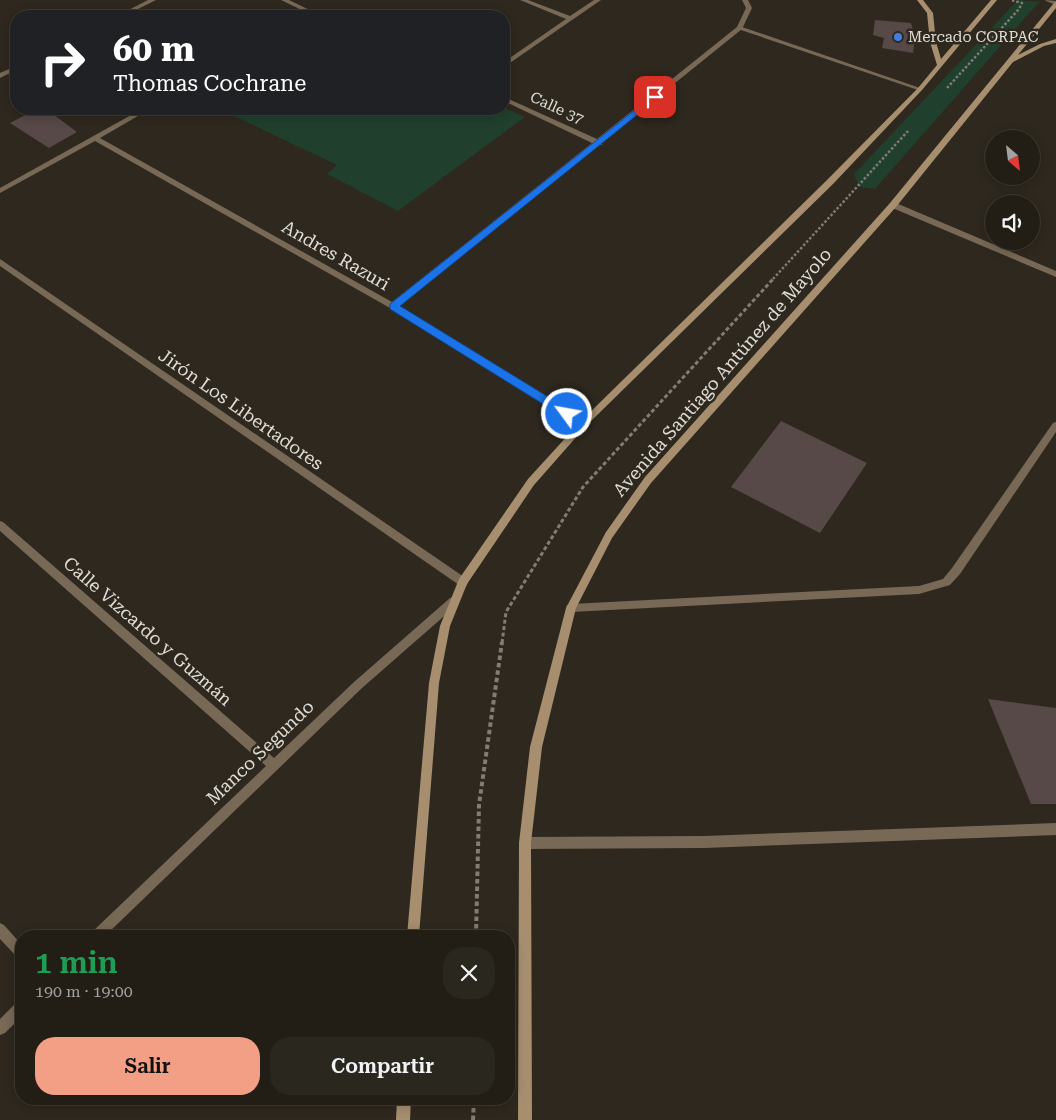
<!DOCTYPE html>
<html lang="es">
<head>
<meta charset="utf-8">
<style>
  :root { --surface:#221e16; --page:#2a271f; --text:#f1f3f6; --muted:#a2a2a1; --line:#3f3c35; --accent:#f39f85 }
  body { margin:0; font-family:"Roboto Serif",serif; background:var(--page); color:var(--text); height:100vh; display:flex; flex-direction:column; font-size:19px; white-space:nowrap }
  * { box-sizing:border-box; margin:0 }
  p { font-size:16px; color:var(--muted) }
  .icon { flex:none; width:28px; height:28px; fill:none; stroke:currentColor; stroke-width:2; stroke-linecap:round; stroke-linejoin:round }
  .map { position:relative; flex:1; overflow:hidden }
  .side { position:absolute; left:15px; top:930px; width:500px; height:175px; display:flex; flex-direction:column; background:var(--surface); border-radius:20px; box-shadow:0 2px 12px #0003,0 0 0 1px var(--line) }
  .side>* { flex:none }
  .top-card { position:absolute; left:10px; top:10px; width:500px; height:105px; border-radius:20px; box-shadow:0 2px 12px #0003,0 0 0 1px var(--line); background:#202124; color:#fff; overflow:hidden }
  .needle { width:32px; rotate:152deg }
  .fabs { position:absolute; left:985px; top:130px; display:grid; gap:10px }
  .fabs a { display:grid; place-items:center; width:55px; height:55px; border-radius:50%; background:var(--surface); box-shadow:0 2px 12px #0003,0 0 0 1px var(--line); font-size:25px }
  .pin { position:absolute; display:grid; place-items:center; width:42px; height:42px; color:#fff; margin:-21px; border-radius:10px; box-shadow:0 2px 8px #0006 }
  .me { position:absolute; width:55px; margin:-28px; rotate:302deg; stroke-linejoin:round; filter:drop-shadow(0 0 4px #0008) }
  .turn { display:flex; align-items:center; gap:18px; height:105px; padding:0 20px; font-size:22px }
  .turn .icon { width:65px; height:65px; stroke-width:2.5 }
  .turn b { display:block; font-size:35px; line-height:42px }
  .round { display:grid; place-items:center; flex:none; width:52px; height:52px; border-radius:20px; background:var(--page) }
  .head { display:flex; align-items:center; justify-content:space-between; height:85px; padding:0 20px }
  h1 { font-size:30px; font-weight:600; line-height:38px; color:#1e9e55 }
  .primary-button { display:flex; gap:10px; margin-top:auto; padding:10px 20px }
  .primary-button a { flex:1; height:58px; border-radius:20px; background:var(--accent); color:#111; font-size:20px; font-weight:600; line-height:58px; text-align:center }
  .primary-button a+a { background:var(--page); color:var(--text) }
  .map>svg:first-child { display:block }
</style>
</head>
<body>
<div class="map">
<svg width="1056" height="1120" viewBox="0 0 1056 1120">
  <rect width="100%" height="100%" fill="#2e281e"/>
  <g fill="#203f2d">
    <polygon points="1018,0 1039,2 875,189 859,187 854,174"/>
    <polygon points="504,108 525,117 398,211 327,174 337,165 219,109"/>
  </g>
  <g fill="#564947">
    <polygon points="875,20 911,23 915,37 913,53 882,48 884,38 873,35"/>
    <polygon points="37,109 46,109 77,132 49,148 10,123"/>
    <polygon points="781,421 867,463 820,533 731,487"/>
    <polygon points="988,699 1056,708 1056,804 1031,804"/>
  </g>
  <g fill="none" stroke-linecap="round" stroke-linejoin="round">
    <g stroke="#817c74" stroke-width="2.5" stroke-dasharray="2.5 2" stroke-linecap="butt">
      <polyline points="947,88 1019,9 1022,3 1011,0"/>
      <polyline points="773,279 908,131"/>
    </g>
    <polyline stroke="#817c74" stroke-width="3" stroke-dasharray="4 2.5" stroke-linecap="butt" points="502,643 506,612 583,487 774,278"/>
    <g stroke="#817c74" stroke-width="4" stroke-dasharray="4.5 3" stroke-linecap="butt">
      <polyline points="476,936 479,805 502,642"/>
      <polyline points="473,1120 474,1099"/>
    </g>
    <polygon fill="#786956" fill-rule="evenodd" points="738,27 742,27 923,89 918,90 738,29"/>
    <g fill="#786956" fill-rule="evenodd">
      <polygon points="148,0 156,0 124,16 117,16"/>
      <polygon points="281,0 289,0 322,16 314,16"/>
      <polygon points="520,0 528,0 570,16 594,0 601,0 504,67 504,62 566,19"/>
      <polygon points="742,0 748,0 752,8 742,29 602,142 602,145 598,145 399,306 586,422 588,424 583,427 390,308 95,141 0,193 0,188 142,109 150,109 100,138 392,302 592,143 504,101 504,97 597,139 737,27 746,8"/>
      <polygon points="16,66 16,70 0,78 0,73"/>
      <polygon points="890,203 896,203 1056,271 1056,277 890,207"/>
      <polygon points="0,259 467,579 468,582 467,585 463,586 459,585 0,266"/>
      <polygon points="1056,422 1056,432 960,574 950,585 919,594 571,612 567,611 566,608 567,605 571,604 919,586 943,579 952,568 1053,423"/>
      <polygon points="0,521 3,522 274,758 354,682 450,598 454,597 458,598 459,601 458,604 362,688 105,936 90,936 92,932 266,766 0,531"/>
      <polygon points="1056,823 1056,835 704,848 525,849 521,847 519,843 521,839 525,837 704,836"/>
      <polygon points="0,923 4,925 21,944 21,959 17,957 0,939"/>
      <polygon points="21,1002 21,1017 5,1033 0,1035 0,1019 16,1003"/>
    </g>
    <polygon fill="#786956" fill-rule="evenodd" points="1045,0 1056,1 1056,5 1046,1"/>
    <g fill="#a68e6f" fill-rule="evenodd">
      <polygon points="917,0 923,0 933,13 936,42 941,59 991,0 997,0 922,90 833,184 586,426 534,485 467,584 450,626 439,683 419,936 407,936 429,683 440,626 459,579 528,479 580,422 827,180 918,88 937,65 930,42 927,13"/>
      <polygon points="1056,2 1056,8 1018,55 1040,44 1056,39 1056,43 1044,46 1013,62 896,207 651,483 612,538 576,608 542,747 531,843 532,1120 518,1120 519,843 530,747 566,608 606,532 645,477 890,203 1054,3"/>
      <polygon points="397,1099 411,1099 410,1120 396,1120"/>
    </g>
  </g>
  <polygon fill="#1a73e8" stroke="#114b97" points="655,94 659,97 658,98 400,306 571,411 571,417 564,417 390,309 390,304"/>
  <circle fill="#3f7fe0" stroke="#2e281e" stroke-width="2" cx="898" cy="37" r="5"/>
  <g text-anchor="middle" dominant-baseline="central" stroke-width="5" stroke-linejoin="round" paint-order="stroke">
    <g font-size="15" fill="#e0ddd7" stroke="#2e281e" text-anchor="start">
      <text x="908" y="37">Mercado CORPAC</text>
    </g>
    <g font-size="15" fill="#e0ddd7" stroke="#2e281e">
      <text transform="translate(557 108) rotate(25)">Calle 37</text>
    </g>
    <g font-size="18" fill="#e0ddd7" stroke="#2e281e">
      <text transform="translate(336 255) rotate(30)">Andres Razuri</text>
      <text transform="translate(722 372) rotate(-49)">Avenida Santiago Antúnez de Mayolo</text>
      <text transform="translate(241 409) rotate(35)">Jirón Los Libertadores</text>
      <text transform="translate(148 631) rotate(41)">Calle Vizcardo y Guzmán</text>
      <text transform="translate(260 752) rotate(-44)">Manco Segundo</text>
    </g>
  </g>
</svg>
<div class="fabs">
<a><svg class="needle" viewBox="-14 -14 28 28"><path d="M0-13l5 13h-10z" fill="#e53935"/><path d="M0 13l5-13h-10z" fill="#a2a2a1"/></svg></a>
<a><svg class="icon" aria-label="sound" viewBox="0 0 24 24"><path d="M4 9h4l5-4v14l-5-4H4zM17 9q2 3 0 6"/></svg></a>
</div>
<div class="pin" style="left:655px;top:97px;background:#d93025"><svg class="icon" aria-label="arrive" viewBox="0 0 24 24"><path d="M6 21V4h12l-3 4 3 4H6"/></svg></div>
<svg class="me" style="left:567px;top:414px" viewBox="-20 -20 40 40"><circle r="17" fill="#1a73e8" stroke="#fff" stroke-width="3"/><path d="M0-11L8 9 0 5-8 9z" fill="#fff"/></svg>
<div class="top-card">
<div class="turn"><svg class="icon" aria-label="right" viewBox="0 0 24 24"><path d="M7 20v-9h11M14 6l5 5-5 5"/></svg><div><b>60 m</b>Thomas Cochrane</div></div>
</div>
<section class="side">
<div class="head"><div><h1>1 min</h1><p>190 m · 19:00</p></div><a class="round"><svg class="icon" aria-label="close" viewBox="0 0 24 24"><path d="M6 6l12 12M18 6L6 18"/></svg></a></div>
<div class="primary-button"><a>Salir</a><a>Compartir</a></div>
</section>
</div>
</body>
</html>
